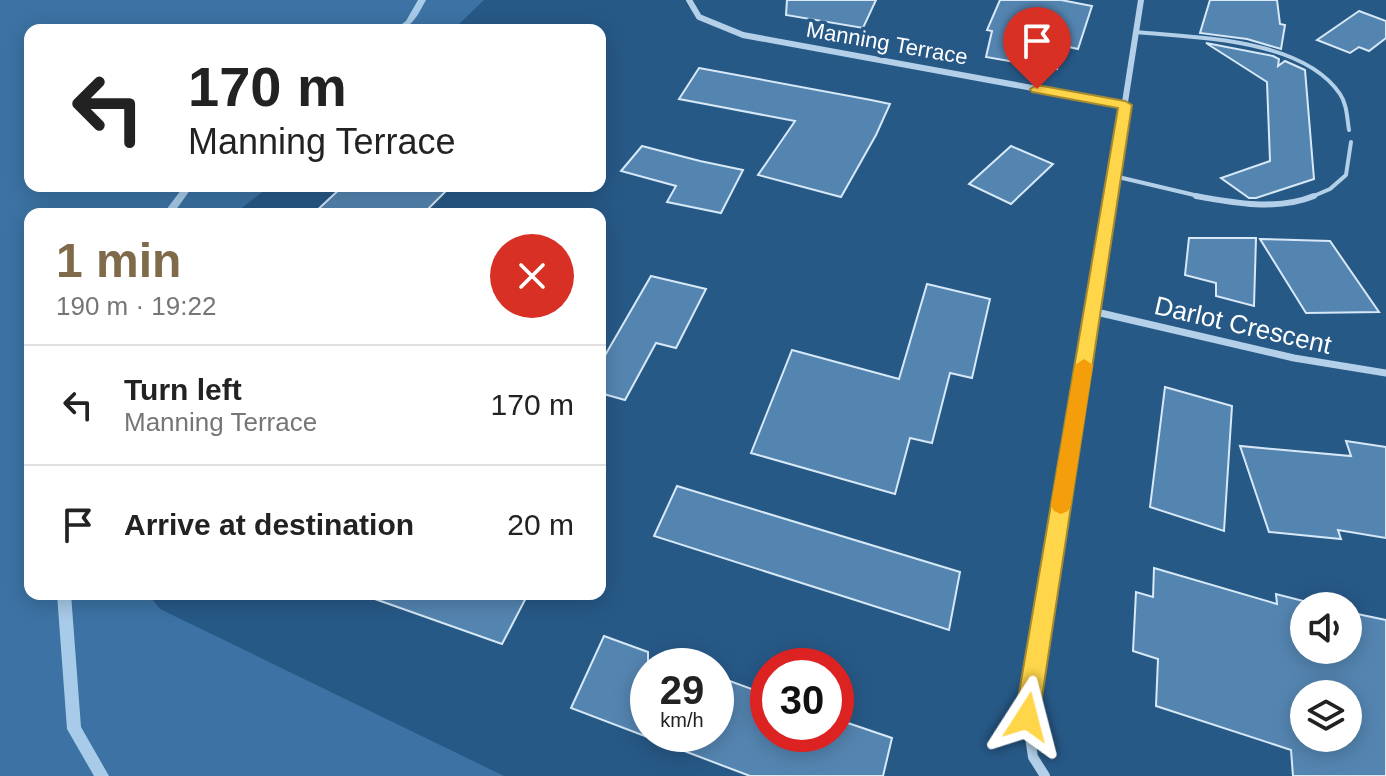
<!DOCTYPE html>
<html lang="en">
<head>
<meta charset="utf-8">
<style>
  :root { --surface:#fff; --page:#f2f2f2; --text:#222; --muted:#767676; --line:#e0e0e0; --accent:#7f6b49 }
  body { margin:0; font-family:Arial,sans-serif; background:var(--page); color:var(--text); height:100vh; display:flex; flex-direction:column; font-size:30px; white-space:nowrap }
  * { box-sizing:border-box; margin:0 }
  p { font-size:26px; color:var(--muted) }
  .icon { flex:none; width:44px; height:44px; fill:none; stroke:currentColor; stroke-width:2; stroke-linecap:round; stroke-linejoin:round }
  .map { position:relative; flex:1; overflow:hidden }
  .details { position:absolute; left:24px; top:208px; width:582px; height:392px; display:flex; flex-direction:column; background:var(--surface); border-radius:16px; box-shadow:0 4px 20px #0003 }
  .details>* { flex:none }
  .banner { position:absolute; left:24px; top:24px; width:582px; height:168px; border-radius:16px; box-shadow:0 4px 20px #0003; background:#fff; color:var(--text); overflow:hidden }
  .fabs { position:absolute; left:1290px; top:592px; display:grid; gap:16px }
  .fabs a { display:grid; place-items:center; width:72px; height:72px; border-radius:50%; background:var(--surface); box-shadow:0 4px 20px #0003; font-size:40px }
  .speed { position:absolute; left:630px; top:648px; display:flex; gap:16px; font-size:40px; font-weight:700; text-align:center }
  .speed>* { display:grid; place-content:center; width:104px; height:104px; border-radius:50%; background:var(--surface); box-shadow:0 4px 20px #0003; line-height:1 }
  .speed small { font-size:20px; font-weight:400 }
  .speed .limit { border:12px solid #d22; background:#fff; color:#111 }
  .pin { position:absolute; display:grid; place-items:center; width:68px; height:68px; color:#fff; margin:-82px -34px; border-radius:50% 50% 50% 0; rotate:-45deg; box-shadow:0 0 8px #0007 }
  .pin .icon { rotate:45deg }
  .me { position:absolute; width:88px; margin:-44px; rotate:9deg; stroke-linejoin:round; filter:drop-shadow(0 0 6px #0008) }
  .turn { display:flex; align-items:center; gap:28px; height:168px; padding:0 32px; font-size:36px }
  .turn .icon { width:104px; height:104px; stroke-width:2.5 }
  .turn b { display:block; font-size:56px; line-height:68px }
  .round { display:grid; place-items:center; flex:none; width:84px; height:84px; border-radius:42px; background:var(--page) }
  .summary { display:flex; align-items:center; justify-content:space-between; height:136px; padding:0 32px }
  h1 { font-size:48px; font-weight:700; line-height:60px; color:var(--accent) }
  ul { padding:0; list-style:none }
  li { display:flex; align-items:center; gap:24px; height:120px; padding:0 32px; border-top:2px solid var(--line) }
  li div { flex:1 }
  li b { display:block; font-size:30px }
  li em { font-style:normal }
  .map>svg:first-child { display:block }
</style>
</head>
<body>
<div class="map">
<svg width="1386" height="776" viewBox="0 0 1386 776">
  <rect width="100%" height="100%" fill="#275987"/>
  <polygon fill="#3c73a4" points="0,0 484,0 453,30 30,30 30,186 270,186 234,214 30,214 30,594 148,594 160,609 504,776 0,776"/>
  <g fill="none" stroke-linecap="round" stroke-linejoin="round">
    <g fill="#a8cbe9" fill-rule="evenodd">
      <path d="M418 0H426C418 14 412 30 394 30L406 21Z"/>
      <polygon points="184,186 193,186 173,214 163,214"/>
      <polygon points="57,594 71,594 81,727 109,776 94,776 67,729"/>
    </g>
  </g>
  <g fill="#5485b1" stroke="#d7e8f7" stroke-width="2" fill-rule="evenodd">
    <polygon points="787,0 876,0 863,28 786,15"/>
    <polygon points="1000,0 1061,0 1092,6 1078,49 1060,45 1057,69 986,57 992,31 987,30"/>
    <polygon points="1210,0 1277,0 1280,24 1285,25 1281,49 1247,39 1200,33"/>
    <polygon points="1359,11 1386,21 1386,38 1369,51 1359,47 1350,53 1317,40"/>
    <polygon points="1206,43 1273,56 1279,59 1278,66 1285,61 1305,70 1314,179 1256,198 1249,198 1221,178 1270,161 1267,82"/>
    <polygon points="699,68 871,100 890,104 876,135 841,197 758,175 795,121 679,99"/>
    <polygon points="642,146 700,161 743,170 721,213 667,202 676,186 621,171"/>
    <polygon points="1011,146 1053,164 1011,204 969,184"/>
    <polygon points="343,186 451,186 423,214 313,214"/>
    <polygon points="1189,238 1256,238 1254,306 1216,296 1216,283 1185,275"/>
    <polygon points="1260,239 1330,241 1379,312 1306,313"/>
    <polygon points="651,276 706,289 676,348 656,343 625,400 600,393 600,364"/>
    <polygon points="927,284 990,299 972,378 950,373 932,443 910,438 895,494 751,453 792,350 899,379"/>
    <polygon points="1165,387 1232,406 1224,531 1150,507"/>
    <polygon points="1346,441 1386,447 1386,538 1338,530 1341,539 1269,532 1240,446 1351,456"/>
    <polygon points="677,486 960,572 949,630 654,536"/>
    <path d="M1154 568 1277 604 1276 594 1323 606H1304V650H1348V612L1386 620V776H1293L1291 750 1156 706 1158 659 1133 651 1136 592 1153 597ZM1304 694H1348V738H1304Z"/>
    <polygon points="372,594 528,594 502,644 372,598"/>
    <polygon points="604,636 648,652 648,734 716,734 716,676 768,695 768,734 836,734 836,719 892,738 883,776 750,776 571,708"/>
  </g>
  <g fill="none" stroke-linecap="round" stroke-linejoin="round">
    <g stroke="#b3d0e8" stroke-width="4">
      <path d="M1136 32C1196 38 1302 38 1340 94 1347 104 1347 118 1349 130"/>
      <polyline points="1114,176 1207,198"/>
      <polyline points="1309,198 1330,189 1346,175 1351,142"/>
    </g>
    <path stroke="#b3d0e8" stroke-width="6" d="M1196 196C1234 203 1277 211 1314 196"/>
    <g stroke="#b3d0e8" stroke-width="6">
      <polyline points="689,0 699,17 743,35 1125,105"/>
      <polyline points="1110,198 1141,0"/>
    </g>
    <g stroke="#b3d0e8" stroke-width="7">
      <polyline points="1092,311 1294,358 1386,373"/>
      <polyline points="1069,451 1110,196"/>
    </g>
    <polyline stroke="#b3d0e8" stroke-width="10" points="1045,776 1033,757 1027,717 1070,449"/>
  </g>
  <polygon fill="#ffd54a" stroke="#a68a30" stroke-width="2" points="1037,85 1125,101 1132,105 1039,717 1035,726 1027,729 1019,726 1015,717 1118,108 1032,92 1030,89"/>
  <polygon fill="#f59e0b" points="1084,359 1093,365 1071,505 1068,511 1061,514 1054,511 1051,505 1075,365"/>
  <g text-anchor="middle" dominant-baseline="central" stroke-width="7" stroke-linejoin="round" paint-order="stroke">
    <g font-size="22" fill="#fff" stroke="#275987">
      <text transform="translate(887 43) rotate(10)">Manning Terrace</text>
    </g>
    <g font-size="26" fill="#fff" stroke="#275987">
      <text transform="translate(1243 325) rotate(13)">Darlot Crescent</text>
    </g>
  </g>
</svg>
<div class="fabs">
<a><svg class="icon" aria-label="sound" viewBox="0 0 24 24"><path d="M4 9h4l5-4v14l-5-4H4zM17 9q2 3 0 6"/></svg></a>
<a><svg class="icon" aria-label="layers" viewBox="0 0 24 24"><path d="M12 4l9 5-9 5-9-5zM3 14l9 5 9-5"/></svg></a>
</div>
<div class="speed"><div>29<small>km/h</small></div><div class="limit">30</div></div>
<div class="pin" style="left:1037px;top:89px;background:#d93025"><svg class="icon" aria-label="arrive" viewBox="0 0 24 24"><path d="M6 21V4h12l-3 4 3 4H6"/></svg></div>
<svg class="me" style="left:1027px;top:717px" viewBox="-20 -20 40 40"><path d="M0-17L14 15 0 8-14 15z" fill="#ffd54a" stroke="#fff" stroke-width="4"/></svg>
<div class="banner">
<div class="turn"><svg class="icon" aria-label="left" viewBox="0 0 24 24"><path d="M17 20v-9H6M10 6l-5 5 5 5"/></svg><div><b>170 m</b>Manning Terrace</div></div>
</div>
<section class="details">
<div class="summary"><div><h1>1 min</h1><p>190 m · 19:22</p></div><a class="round" style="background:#d93025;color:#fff"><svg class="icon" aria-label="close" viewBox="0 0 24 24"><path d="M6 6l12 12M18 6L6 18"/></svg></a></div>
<ul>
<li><svg class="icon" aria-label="left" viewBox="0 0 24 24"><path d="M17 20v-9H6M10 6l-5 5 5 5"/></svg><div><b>Turn left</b><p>Manning Terrace</p></div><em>170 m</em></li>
<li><svg class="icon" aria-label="arrive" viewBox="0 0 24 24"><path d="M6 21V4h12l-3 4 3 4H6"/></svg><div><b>Arrive at destination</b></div><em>20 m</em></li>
</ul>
</section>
</div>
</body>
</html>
